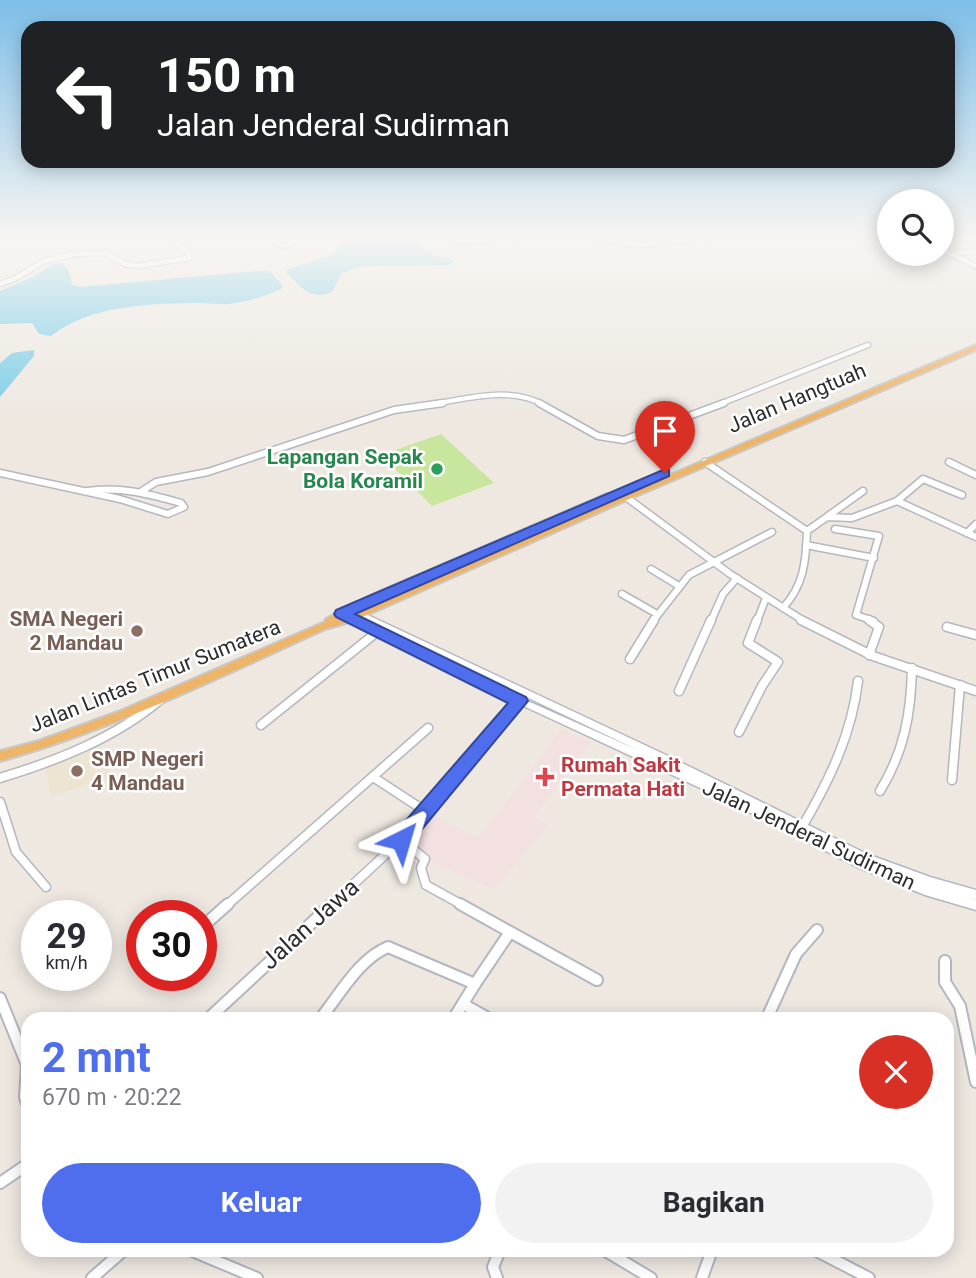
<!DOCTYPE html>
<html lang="id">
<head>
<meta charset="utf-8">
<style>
  :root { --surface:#fff; --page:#f2f2f3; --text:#2b2b33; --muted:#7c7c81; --accent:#4e6eee }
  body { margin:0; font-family:Roboto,sans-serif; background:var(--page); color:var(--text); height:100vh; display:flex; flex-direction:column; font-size:26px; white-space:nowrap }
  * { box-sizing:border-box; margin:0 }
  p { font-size:23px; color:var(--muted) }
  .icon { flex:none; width:38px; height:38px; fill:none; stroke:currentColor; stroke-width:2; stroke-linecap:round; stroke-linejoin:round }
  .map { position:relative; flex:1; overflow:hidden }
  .panel { position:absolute; left:21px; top:1012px; width:933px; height:245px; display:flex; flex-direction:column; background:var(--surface); border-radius:21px; box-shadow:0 4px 18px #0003 }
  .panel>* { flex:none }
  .hud { position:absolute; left:21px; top:21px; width:934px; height:147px; border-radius:21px; box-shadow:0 4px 18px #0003; background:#202124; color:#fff; overflow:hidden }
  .buttons { position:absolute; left:877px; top:189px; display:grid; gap:14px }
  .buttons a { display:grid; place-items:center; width:77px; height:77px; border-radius:50%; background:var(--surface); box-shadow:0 4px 18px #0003; font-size:35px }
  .speed { position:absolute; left:21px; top:900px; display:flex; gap:14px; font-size:35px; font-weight:700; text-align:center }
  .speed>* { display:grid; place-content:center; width:91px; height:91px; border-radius:50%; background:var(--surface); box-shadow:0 4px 18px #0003; line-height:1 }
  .speed small { font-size:18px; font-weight:400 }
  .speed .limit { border:10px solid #d22; background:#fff; color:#111 }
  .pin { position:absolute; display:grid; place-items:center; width:60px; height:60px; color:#fff; margin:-72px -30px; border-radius:50% 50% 50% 0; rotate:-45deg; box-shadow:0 0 7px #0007 }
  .pin .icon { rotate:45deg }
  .me { position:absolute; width:77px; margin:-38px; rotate:40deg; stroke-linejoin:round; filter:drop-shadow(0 0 5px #0008) }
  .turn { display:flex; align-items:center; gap:24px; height:147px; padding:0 21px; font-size:32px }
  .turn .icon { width:91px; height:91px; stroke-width:2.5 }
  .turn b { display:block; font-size:49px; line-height:60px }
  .round { display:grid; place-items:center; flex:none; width:74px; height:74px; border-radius:37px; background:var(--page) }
  .overview { display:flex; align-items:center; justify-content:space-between; height:119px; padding:0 21px }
  h1 { font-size:42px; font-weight:700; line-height:52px; color:var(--accent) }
  .primary-button { display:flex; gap:14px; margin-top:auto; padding:14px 21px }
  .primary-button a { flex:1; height:80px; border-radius:42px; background:var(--accent); color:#fff; font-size:28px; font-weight:700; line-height:80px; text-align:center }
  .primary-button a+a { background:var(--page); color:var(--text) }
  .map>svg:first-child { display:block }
</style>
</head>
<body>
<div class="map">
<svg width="976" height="1278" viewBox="0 0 976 1278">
  <rect width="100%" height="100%" fill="#eee8e1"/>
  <polygon fill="#eee4d2" points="101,745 111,776 52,797 44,765"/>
  <polygon fill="#f3e0e1" points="562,729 590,743 534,817 548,826 494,889 441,867 405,840 428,812 475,837 486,829"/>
  <polygon fill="#c9e69f" points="441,434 494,483 432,506 381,455"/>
  <g fill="#7dcde7">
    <path d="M351 238H411L428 253 454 261 448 265 364 266 342 273 332 292C310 301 301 287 287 273L286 270 332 255Z"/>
    <path d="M63 263 69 271 72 285 80 287 256 271H270L283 286 281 289C265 296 246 302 229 304 217 305 204 302 191 303 143 304 90 306 51 336L39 334 32 323 0 324V291L33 277 53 264Z"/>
    <polygon points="34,350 34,356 0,397 0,363 12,353"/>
  </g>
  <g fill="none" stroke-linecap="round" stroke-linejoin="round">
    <defs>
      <g id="minor-far3">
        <polyline points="269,238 283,246 306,238"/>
        <polyline points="451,238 462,242 473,241"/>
        <polyline points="471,238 473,241 518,238"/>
        <polyline points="594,238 636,245 711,238"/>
        <polyline points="942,250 976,266"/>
        <polyline points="952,254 976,251"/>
        <polyline points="0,284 16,278 44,261 74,254 105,253 125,264 138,266 189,258 188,253 173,238"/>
        <path d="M432 404C467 399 509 386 542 404"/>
        <polyline points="720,404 868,345"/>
      </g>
      <g id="minor-far2">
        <polyline points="539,403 598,436 624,440 724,403"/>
        <polyline points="705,462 807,531"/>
        <polyline points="949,462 976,475"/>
        <path d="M0 473 120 499 168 514 184 507 181 503C149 494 120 486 87 491"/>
        <polyline points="142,491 156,482 208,472 394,410 443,403"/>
        <polyline points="962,495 923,479 897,501 967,533"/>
        <polyline points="626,497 730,574 804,621"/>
        <polyline points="828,516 863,491"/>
        <polyline points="976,524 967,533 976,537"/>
        <polyline points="835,529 879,536 856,615 874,621"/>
        <polyline points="806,545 874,558"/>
        <polyline points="651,569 679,586"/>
        <polyline points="622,594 657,614"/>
        <path d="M783 608C804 585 806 561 807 531L827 517 852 518 897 501"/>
        <polyline points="653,621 689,575 772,532"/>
        <polyline points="711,621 723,594 737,578"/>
        <polyline points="757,621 766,598"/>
      </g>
      <g id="minor-far1">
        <polyline points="801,620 873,656 976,691"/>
        <polyline points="869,620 879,627 869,655"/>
        <polyline points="947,627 976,635"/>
        <polyline points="630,659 654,620"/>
        <polyline points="679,691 711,620"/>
        <polyline points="261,725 377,632"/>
        <polyline points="739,732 762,686 778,662 748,643 757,620"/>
        <polyline points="373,777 425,811"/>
        <path d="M0 778C56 761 115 738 160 700"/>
        <polyline points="952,780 960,685"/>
        <path d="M880 791C904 752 911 714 912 668"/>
        <polyline points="0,802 16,852 46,887"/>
        <path d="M802 827C829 781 852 734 858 681"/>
        <polyline points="401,840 425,859 421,868 426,885 464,906"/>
        <polyline points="226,906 428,728"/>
        <polyline points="330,906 401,840 520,701"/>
      </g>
      <g id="minor">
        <polyline points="460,904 510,932"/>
        <polyline points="201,928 228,904"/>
        <polyline points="945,961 945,982 960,1006 976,1082"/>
        <polyline points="475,984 510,932 597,980"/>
        <polyline points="0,998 27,1065 25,1097 28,1106"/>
        <polyline points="463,1004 488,1018"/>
        <polyline points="209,1018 332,904"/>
        <path d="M321 1018C340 994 359 959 388 947L475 984 454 1018"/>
        <polyline points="767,1018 796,954 817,930"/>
        <polyline points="0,1183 28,1164"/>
        <polyline points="190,1250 257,1278"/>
        <polyline points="604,1250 651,1278"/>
        <polyline points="815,1250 869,1278"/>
        <polyline points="92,1278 124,1250"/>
        <polyline points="497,1278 493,1267 500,1250"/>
        <polyline points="702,1278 712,1250"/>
      </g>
      <polygon id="tertiary" points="355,609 668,756 867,854 930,877 976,890 976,900 968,898 976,900 976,910 925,895 857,867 711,793 517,703 340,617 339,615 343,612 346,613 523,699 640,751 352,614 351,612"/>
      <path id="trunk" d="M976 345V350L629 499 353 621 325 629C218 678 114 729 0 761V751L39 741 118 712 325 622 326 619 372 595 607 494H613L614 496 380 599 354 613 623 495Z"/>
    </defs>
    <use href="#minor-far3" stroke="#b4b7c0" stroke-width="7"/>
    <use href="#minor-far2" stroke="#b4b7c0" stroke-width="9"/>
    <use href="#minor-far1" stroke="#b4b7c0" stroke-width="11"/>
    <use href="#minor" stroke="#b4b7c0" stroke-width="14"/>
    <use href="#tertiary" stroke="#b4b7c0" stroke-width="3"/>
    <use href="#trunk" stroke="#c8c8c8" stroke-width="4"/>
    <use href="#minor-far3" stroke="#fff" stroke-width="4.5"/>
    <use href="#minor-far2" stroke="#fff" stroke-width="6"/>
    <use href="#minor-far1" stroke="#fff" stroke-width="8"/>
    <use href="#minor" stroke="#fff" stroke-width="10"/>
    <use href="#tertiary" fill="#fff" fill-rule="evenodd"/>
    <use href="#trunk" fill="#eeb569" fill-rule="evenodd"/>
  </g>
  <linearGradient id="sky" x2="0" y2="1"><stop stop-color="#7dbee8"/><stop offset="0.57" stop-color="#f7f5f2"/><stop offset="1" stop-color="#f7f5f2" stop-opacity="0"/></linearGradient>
  <rect width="976" height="417" fill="url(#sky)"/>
  <polygon fill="#4e6eee" stroke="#33489b" stroke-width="2" points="665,469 669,470 669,476 355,614 526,697 528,701 408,846 401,848 394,846 391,840 394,834 508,703 336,617 334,614 336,610"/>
  <circle fill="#2e9e5b" stroke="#fff" stroke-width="2.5" cx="437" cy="469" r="7"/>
  <g fill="#8d6e63" stroke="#fff" stroke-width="2.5">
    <circle cx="137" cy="631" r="7"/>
    <circle cx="77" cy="771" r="7"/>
  </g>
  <path fill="#e0444e" stroke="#fff" stroke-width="2.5" d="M541.5 766.5h7v7h7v7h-7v7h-7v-7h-7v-7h7z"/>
  <g text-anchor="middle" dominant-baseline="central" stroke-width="5" stroke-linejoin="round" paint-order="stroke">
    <g font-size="21" fill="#2d2d2d" stroke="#fff">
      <text transform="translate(797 398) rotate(-23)">Jalan Hangtuah</text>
      <text transform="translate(155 676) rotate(-22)">Jalan Lintas Timur Sumatera</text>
      <text transform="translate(809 835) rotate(25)">Jalan Jenderal Sudirman</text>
    </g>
    <g font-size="21" font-weight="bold" fill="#27864d" stroke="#fff" text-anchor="end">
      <text x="423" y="457">Lapangan Sepak<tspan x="423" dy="24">Bola Koramil</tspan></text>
    </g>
    <g font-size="21" font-weight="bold" fill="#785e54" stroke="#fff" text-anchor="end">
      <text x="123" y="619">SMA Negeri<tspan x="123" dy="24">2 Mandau</tspan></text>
      <text x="91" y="759" text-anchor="start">SMP Negeri<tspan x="91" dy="24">4 Mandau</tspan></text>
    </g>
    <g font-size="21" font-weight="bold" fill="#be3a42" stroke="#fff" text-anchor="start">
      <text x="561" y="765">Rumah Sakit<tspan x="561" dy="24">Permata Hati</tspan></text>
    </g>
    <g font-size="24" fill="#2d2d2d" stroke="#fff">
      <text transform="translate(310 924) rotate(-42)">Jalan Jawa</text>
    </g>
  </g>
</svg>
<div class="buttons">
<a><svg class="icon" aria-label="search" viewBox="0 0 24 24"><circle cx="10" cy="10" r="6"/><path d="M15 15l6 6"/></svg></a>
</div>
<div class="speed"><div>29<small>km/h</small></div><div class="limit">30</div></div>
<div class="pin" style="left:665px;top:473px;background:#d93025"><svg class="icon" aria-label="arrive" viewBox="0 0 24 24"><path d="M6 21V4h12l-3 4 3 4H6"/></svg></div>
<svg class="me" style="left:401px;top:840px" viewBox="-20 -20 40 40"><path d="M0-17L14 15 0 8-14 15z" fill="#4e6eee" stroke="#fff" stroke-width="4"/></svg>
<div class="hud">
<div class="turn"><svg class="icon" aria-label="left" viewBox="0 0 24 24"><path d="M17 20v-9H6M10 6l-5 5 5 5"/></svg><div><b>150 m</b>Jalan Jenderal Sudirman</div></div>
</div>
<section class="panel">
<div class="overview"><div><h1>2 mnt</h1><p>670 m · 20:22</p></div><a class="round" style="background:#d93025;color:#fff"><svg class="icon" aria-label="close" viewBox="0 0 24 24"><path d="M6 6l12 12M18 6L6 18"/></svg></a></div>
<div class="primary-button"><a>Keluar</a><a>Bagikan</a></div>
</section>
</div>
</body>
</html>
